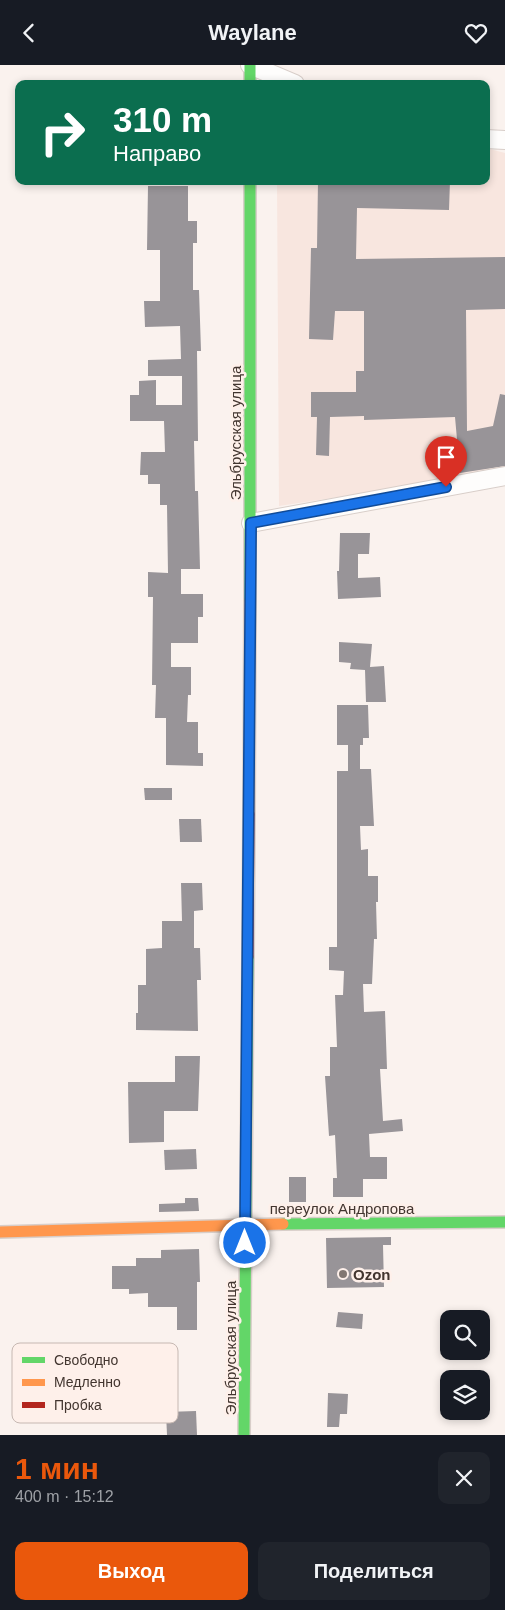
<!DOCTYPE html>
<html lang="ru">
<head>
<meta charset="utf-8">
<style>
  :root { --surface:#171b24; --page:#20242c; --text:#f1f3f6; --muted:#9ea1a6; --accent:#ea580c }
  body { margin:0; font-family:Arial,sans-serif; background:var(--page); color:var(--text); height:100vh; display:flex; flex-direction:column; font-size:19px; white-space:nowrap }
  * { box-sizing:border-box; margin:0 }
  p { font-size:16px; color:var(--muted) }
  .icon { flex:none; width:28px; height:28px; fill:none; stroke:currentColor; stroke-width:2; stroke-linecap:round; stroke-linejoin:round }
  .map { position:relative; height:1370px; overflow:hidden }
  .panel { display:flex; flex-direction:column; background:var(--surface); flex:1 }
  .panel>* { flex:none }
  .guide { position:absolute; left:15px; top:15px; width:475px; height:105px; border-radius:10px; box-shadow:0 2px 8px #0003; background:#0b6e4f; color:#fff; overflow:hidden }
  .fabs { position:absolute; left:440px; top:1245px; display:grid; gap:10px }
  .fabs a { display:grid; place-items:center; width:50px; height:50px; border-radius:10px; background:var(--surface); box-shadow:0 2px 8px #0003; font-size:25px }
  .pin { position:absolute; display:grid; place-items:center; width:42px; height:42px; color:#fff; margin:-51px -21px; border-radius:50% 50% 50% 0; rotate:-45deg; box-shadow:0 0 5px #0007 }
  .pin .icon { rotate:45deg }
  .me { position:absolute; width:55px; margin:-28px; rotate:0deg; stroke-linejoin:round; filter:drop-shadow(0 0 4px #0008) }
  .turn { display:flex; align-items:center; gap:18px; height:105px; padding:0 15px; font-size:22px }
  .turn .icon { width:65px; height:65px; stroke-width:2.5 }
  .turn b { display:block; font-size:35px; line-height:42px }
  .round { display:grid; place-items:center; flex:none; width:52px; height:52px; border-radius:10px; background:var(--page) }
  .summary { display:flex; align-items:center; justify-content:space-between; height:85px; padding:0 15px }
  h1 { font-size:30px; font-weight:600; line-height:38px; color:var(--accent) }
  .action { display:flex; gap:10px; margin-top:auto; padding:10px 15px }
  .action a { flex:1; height:58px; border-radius:10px; background:var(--accent); color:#fff; font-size:20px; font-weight:600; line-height:58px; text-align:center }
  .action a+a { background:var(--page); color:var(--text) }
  header { display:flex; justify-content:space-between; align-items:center; height:65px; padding:0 15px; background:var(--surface); font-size:22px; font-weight:600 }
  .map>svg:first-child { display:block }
</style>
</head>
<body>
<header><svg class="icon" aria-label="back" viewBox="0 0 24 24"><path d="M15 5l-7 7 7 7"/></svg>Waylane<svg class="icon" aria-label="heart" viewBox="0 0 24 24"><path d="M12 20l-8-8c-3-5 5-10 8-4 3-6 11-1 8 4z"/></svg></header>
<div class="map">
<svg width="505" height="1370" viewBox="0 0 505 1370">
  <rect width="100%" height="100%" fill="#faf2ee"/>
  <polygon fill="#f8e6df" points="486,83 505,88 505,407 279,441 277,116 486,116"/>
  <g fill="#989498">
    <polygon points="318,116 450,116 449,145 357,143 356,194 505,192 505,244 466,245 467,366 493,361 500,329 505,330 505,401 460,408 455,352 364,355 364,351 330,352 329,391 316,390 317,352 311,352 311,327 356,327 356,306 364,306 364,246 335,246 333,275 309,274 311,183 317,183"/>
    <polygon points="148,121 188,121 188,156 197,156 197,178 193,178 193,225 199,225 201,286 197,286 198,376 194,376 195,426 198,426 200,504 181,504 181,529 203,529 203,552 198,552 198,578 171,578 171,602 191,602 191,630 188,630 187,657 198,657 198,688 203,688 203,701 166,700 166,653 155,653 156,620 152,620 153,532 148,532 148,507 168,508 167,440 160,440 160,419 148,419 148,410 140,410 141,387 165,387 164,356 130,356 130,330 139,330 139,316 156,315 156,340 182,340 182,311 148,311 148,295 181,294 180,261 145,262 144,236 160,236 160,185 147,185"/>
    <polygon points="340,468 370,468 369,489 358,489 358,513 380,512 381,532 338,534 337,506 339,506"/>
    <polygon points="339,577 372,579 370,602 384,601 386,637 366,637 365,605 350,604 351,598 339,597"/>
    <polygon points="337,640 368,640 369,673 363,673 363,680 360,680 360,704 371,704 374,761 360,761 361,785 368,784 368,811 378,811 378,837 376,837 377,874 374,874 372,919 363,919 364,947 385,946 387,1004 380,1004 383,1056 402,1054 403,1066 369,1069 370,1092 387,1092 387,1114 363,1114 363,1132 333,1132 333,1113 337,1113 335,1070 329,1071 325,1011 330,1011 330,982 337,982 335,930 343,930 344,906 329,905 329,882 337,882 337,706 348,706 348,680 337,680"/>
    <polygon points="144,723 172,723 172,735 145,735"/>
    <polygon points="179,754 201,754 202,777 180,777"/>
    <polygon points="181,818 202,818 203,845 194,846 194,883 200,883 201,915 197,915 198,966 136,965 136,948 138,948 138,920 146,920 146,884 162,883 162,856 182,856"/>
    <polygon points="175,991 200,991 198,1046 164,1046 164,1077 129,1078 128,1017 175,1017"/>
    <polygon points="196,1084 197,1104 165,1105 164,1085"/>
    <rect x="289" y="1112" width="17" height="25"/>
    <polygon points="185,1133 198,1133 199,1146 159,1147 159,1139 185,1138"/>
    <polygon points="391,1172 391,1180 383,1180 384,1222 327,1223 326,1173"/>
    <polygon points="199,1184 200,1217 197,1217 197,1265 177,1265 177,1242 148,1242 148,1228 129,1229 129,1224 112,1224 112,1201 136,1201 136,1193 161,1193 161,1185"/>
    <polygon points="338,1247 363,1249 362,1264 336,1262"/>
    <polygon points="328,1328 348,1329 347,1349 340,1349 339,1362 327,1362"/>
    <polygon points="196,1346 197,1370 167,1370 166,1347"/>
  </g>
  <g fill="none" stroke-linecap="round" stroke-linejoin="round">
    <defs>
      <g id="street">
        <polyline points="250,0 295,19"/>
        <polyline points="486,74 505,75"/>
        <polyline points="251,458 505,411"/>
      </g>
      <g id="fast">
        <polyline points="250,0 250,19"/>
        <polyline points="250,116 250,535"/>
        <polyline points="283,1159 505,1157"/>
        <polyline points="244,1370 248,892"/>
      </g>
      <g id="slow">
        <polyline points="249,749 250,535"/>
        <polyline points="0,1167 283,1159"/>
      </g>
      <polyline id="jam" points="248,892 249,749"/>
    </defs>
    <use href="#street" stroke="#d8cec9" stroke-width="20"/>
    <use href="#fast" stroke="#d8cec9" stroke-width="14"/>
    <use href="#slow" stroke="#d8cec9" stroke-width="14"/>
    <use href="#jam" stroke="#d8cec9" stroke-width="14"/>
    <use href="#street" stroke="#fefdfc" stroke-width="18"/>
    <use href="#fast" stroke="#63d668" stroke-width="11"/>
    <use href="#slow" stroke="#ff974d" stroke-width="11"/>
    <use href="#jam" stroke="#b3261e" stroke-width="11"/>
  </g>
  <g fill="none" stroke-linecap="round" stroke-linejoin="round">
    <defs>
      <polyline id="route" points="245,1178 251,458 446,422"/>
    </defs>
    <use href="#route" stroke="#114b97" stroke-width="12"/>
    <use href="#route" stroke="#1a73e8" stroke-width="9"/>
  </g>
  <circle fill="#827772" stroke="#fef0ea" stroke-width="2" cx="343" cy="1209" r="5"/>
  <g text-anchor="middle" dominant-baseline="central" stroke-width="5" stroke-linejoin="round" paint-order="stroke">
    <g font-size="15" fill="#42352f" stroke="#fef0ea">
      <text transform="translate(235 368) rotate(-90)">Эльбрусская улица</text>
      <text x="342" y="1143">переулок Андропова</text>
      <text transform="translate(230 1283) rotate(-90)">Эльбрусская улица</text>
    </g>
    <g font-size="15" font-weight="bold" fill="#42352f" stroke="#fef0ea" text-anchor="start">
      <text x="353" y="1209">Ozon</text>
    </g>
  </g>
  <rect x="12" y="1278" width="166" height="80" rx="8" fill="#fef0ea" stroke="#c6b8b2" stroke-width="1"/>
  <rect x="22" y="1292" width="23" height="6" fill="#63d668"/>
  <rect x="22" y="1314" width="23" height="7" fill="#ff974d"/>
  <rect x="22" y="1337" width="23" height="6" fill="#b3261e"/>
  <g font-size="14" fill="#42352f">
    <text x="54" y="1300">Свободно</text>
    <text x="54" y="1322">Медленно</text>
    <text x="54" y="1345">Пробка</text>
  </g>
</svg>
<div class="fabs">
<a><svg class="icon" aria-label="search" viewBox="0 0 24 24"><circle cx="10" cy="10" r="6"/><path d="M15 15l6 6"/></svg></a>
<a><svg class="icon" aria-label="layers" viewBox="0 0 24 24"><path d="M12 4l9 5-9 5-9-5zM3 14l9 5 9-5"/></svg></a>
</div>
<div class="pin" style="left:446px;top:422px;background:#d93025"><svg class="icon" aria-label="arrive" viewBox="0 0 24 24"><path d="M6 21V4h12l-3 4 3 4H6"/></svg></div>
<svg class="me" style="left:245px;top:1178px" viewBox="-20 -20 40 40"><circle r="17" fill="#1a73e8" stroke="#fff" stroke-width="3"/><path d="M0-11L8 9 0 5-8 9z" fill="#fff"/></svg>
<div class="guide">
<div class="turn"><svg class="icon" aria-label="right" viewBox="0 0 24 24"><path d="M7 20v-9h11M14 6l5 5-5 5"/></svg><div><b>310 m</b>Направо</div></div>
</div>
</div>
<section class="panel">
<div class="summary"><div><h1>1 мин</h1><p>400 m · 15:12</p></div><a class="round"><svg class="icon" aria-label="close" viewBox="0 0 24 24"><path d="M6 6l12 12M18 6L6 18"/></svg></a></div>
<div class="action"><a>Выход</a><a>Поделиться</a></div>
</section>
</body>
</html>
